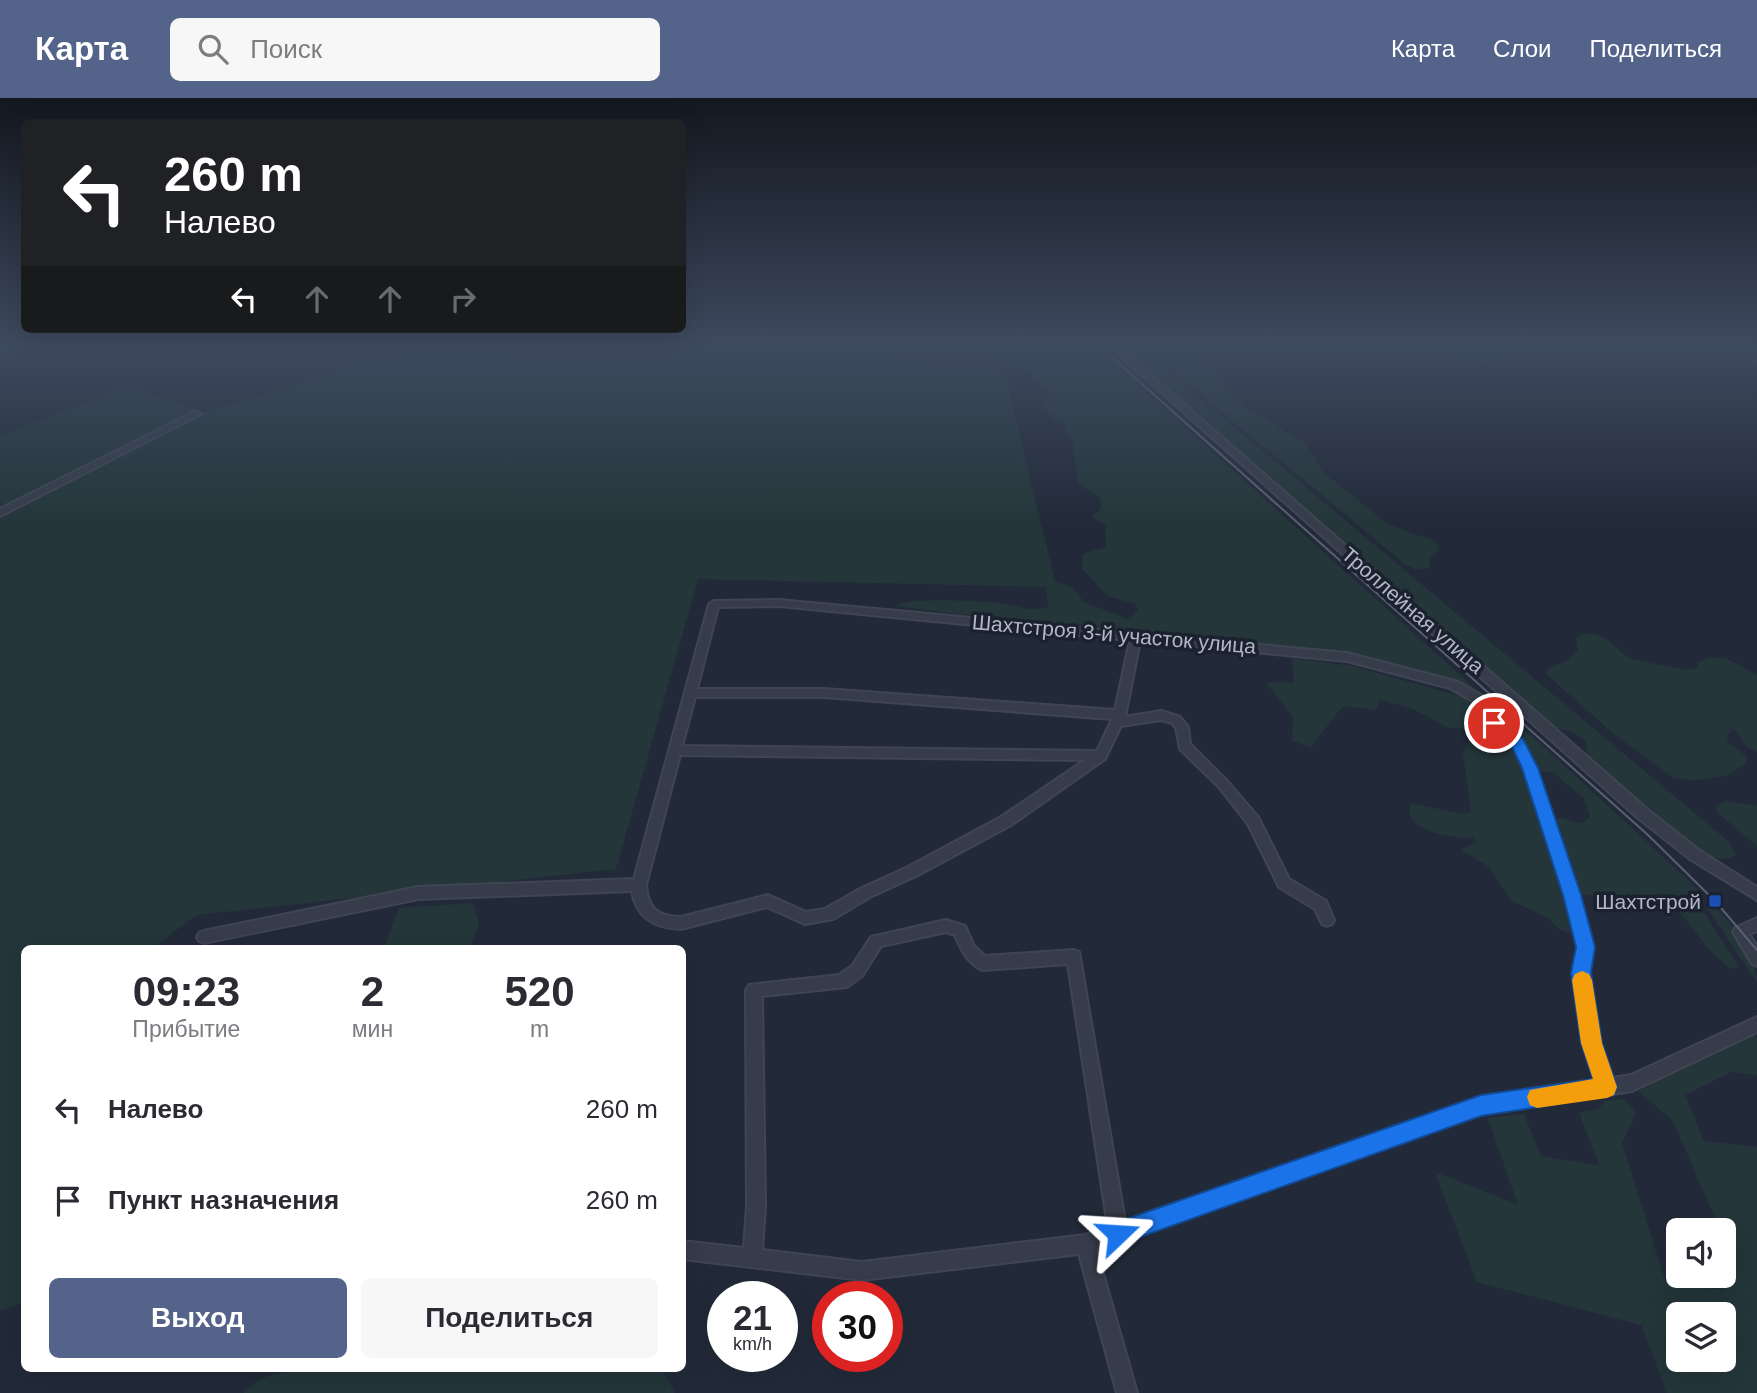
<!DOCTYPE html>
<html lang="ru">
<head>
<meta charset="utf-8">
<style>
  :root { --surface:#fff; --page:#f7f7f7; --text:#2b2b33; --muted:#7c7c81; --accent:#54638a }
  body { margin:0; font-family:Helvetica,sans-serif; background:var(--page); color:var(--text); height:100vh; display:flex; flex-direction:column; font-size:26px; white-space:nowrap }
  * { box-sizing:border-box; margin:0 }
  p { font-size:23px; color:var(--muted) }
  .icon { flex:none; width:38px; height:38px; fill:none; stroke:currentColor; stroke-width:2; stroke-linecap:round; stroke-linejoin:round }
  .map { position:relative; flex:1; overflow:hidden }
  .sheet { position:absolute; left:21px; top:847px; width:665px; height:427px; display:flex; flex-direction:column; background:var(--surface); border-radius:10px; box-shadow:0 7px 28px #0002 }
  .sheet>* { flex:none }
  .guide { position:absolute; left:21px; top:21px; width:665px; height:214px; border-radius:10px; box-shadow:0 7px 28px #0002; background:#202124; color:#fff; overflow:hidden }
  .fabs { position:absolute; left:1666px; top:1120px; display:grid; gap:14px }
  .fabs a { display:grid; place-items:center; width:70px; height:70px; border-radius:10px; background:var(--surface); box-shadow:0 7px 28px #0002; font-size:35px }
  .speed { position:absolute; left:707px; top:1183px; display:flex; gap:14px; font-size:35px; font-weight:700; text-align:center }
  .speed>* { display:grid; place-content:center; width:91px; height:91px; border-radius:50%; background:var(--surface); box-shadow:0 7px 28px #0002; line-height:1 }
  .speed small { font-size:18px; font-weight:400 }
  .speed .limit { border:10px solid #d22; background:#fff; color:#111 }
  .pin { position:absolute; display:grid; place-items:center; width:60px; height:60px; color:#fff; margin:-30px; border:4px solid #fff; border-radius:50%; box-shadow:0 2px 7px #0007 }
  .me { position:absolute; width:77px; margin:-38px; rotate:70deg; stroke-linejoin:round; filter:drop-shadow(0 0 5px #0008) }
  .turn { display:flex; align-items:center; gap:24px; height:147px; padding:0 28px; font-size:32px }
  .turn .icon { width:91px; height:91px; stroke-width:2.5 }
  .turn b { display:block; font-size:49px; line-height:60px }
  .lanes { display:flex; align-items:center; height:66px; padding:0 28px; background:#0003; justify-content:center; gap:35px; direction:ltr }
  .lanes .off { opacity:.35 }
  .eta { display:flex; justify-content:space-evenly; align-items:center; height:119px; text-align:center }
  .eta b { font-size:42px; font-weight:700; line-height:49px }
  .button { display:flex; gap:14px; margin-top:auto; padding:14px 28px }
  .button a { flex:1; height:80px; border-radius:10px; background:var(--accent); color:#fff; font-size:28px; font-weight:700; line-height:80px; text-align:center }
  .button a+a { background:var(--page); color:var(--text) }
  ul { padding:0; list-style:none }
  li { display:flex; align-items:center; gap:21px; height:91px; padding:0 28px }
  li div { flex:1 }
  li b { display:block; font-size:26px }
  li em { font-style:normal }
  header { display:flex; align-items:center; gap:42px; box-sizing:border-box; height:98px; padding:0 35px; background:var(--accent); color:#fff }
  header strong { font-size:33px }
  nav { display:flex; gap:38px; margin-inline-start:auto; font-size:24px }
  .search { width:490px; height:63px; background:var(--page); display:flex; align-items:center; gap:18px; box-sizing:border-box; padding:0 24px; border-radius:10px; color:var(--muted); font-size:26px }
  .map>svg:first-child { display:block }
</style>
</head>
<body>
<header>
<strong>Карта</strong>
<div class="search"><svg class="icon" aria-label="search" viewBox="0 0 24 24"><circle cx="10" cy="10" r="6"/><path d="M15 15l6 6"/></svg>Поиск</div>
<nav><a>Карта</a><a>Слои</a><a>Поделиться</a></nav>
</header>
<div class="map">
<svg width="1757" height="1295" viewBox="0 0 1757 1295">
  <rect width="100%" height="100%" fill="#222a39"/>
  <g fill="#24363a" fill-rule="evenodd">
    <path d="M425 245H893L896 263 1004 271 1055 484 1072 489 1084 504 1128 521 1138 512 1136 506 1108 498 1082 471 1083 456 1106 449 1105 427 1091 418 1101 411 1100 399 1078 386 1072 340 1064 334 1067 327 1051 320 1043 307 1049 294 1031 275 1006 267 994 245H1083L1098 251 1481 596 1420 573 1342 555 1045 527 895 508C908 499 980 503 999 505 1017 507 1029 515 1048 509L1046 489 698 481 616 771 196 817 153 850H24V1205L0 1213V337L128 289 205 314Z"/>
    <path d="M1111 245H1147L1173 278 1728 743 1736 756C1728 762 1719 762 1710 758 1690 749 1598 676 1588 658 1584 651 1589 650 1585 643L1573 634 1552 629Z"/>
    <polygon points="1153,245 1199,245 1204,262 1227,293 1247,310 1304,345 1323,374 1389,427 1435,443 1439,452 1429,460 1430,470 1417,472 1406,467 1180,279"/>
    <polygon points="1455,245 1507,245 1512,249 1495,256 1491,266 1477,266 1454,253 1451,250"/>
    <path d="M1584 535C1615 537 1614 554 1634 562L1688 572 1697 570 1699 564C1721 552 1738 566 1757 578V654L1747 649 1733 630 1727 638 1728 644 1748 660 1745 666 1727 678 1695 682 1674 680 1615 637 1546 576 1548 570 1569 562 1578 551 1576 540Z"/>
    <polygon points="1292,560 1352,568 1484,605 1494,614 1476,630 1449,630 1413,611 1380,602 1376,612 1343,608 1311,649 1292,643 1293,618 1266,585 1294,584"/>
    <polygon points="1514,629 1532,638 1687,781 1700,795 1698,805 1739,869 1730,871 1707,849 1675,808 1580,796 1552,723 1561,720 1582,726 1590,719 1584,700 1578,696 1553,674 1537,673 1511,632"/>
    <path d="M1491 637H1503L1515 647 1560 780 1572 836 1560 832 1548 820 1512 803 1489 769 1461 752 1476 744 1474 739C1456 742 1398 733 1411 705L1462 716 1471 714 1463 655 1469 643Z"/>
    <polygon points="1725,703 1757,708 1757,748 1718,715 1716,709"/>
    <polygon points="473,805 479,826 470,850 384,850 399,810"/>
    <path d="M1710 807C1730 816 1757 864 1757 884L1707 810Z"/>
    <path d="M1753 934 1757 940V977L1731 974 1685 997 1704 1043 1757 1049V1295H1667L1641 1227 1477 1184 1435 1074 1518 1107 1488 1020 1524 1016 1541 1058 1600 1068 1579 1015 1598 1011 1605 1003 1623 1001 1636 1015 1622 1045 1666 1185 1721 1192 1733 1162 1724 1141V1132H1720L1673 1023 1638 993ZM1678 1216H1724V1262H1678Z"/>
    <polygon points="300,1270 662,1271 675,1295 243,1295 259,1281"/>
  </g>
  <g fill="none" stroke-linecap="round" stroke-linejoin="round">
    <defs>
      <g id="minor">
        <path d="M1106 245H1114L1648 712 1700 753 1757 789V802L1690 761 1638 720 1513 608 1515 611 1502 624 1522 642 1536 670 1579 797 1592 849 1588 875 1600 945 1612 980 1631 977 1757 919V934L1632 993 1481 1016 1096 1151 1137 1295H1117L1079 1156 862 1182 682 1161V1143L744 1150 747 1108 746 892 749 887 839 877 852 868 871 839 946 822 965 828 974 848 985 858 1074 852 1079 854 1125 1123 1481 1000 1597 982 1584 945 1574 875 1578 849 1565 797 1524 670 1513 648 1488 624 1495 616 1450 590 1347 563 1140 543 1125 619 1161 613 1180 619 1188 629 1190 646 1227 683 1258 719 1289 781 1326 803 1334 822 1332 826 1327 828 1322 826 1315 811 1279 789 1248 726 1219 689 1180 651 1176 630 1172 625 1161 622 1121 628 1105 661 1011 727 918 777 870 799 833 821 805 826 767 809 681 831C655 830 636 820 632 793L418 801 204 845 199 843 197 839 199 835 204 833 418 789 634 781 709 506 714 503 779 502 1132 535 1136 533 1141 536 1347 555 1458 584 1503 610 1509 607 1513 608ZM779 508 1130 542 1115 612 824 591H697L718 509ZM695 599H824L1112 621 1097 653 682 648ZM680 657 1085 662 1001 719 908 769 860 791 825 811 806 814 768 797 681 819C657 818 648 811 646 787ZM946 834 955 837C961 851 967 865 982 872L1068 866 1108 1129 1085 1137 862 1164 762 1152 765 1108 762 898 847 889 862 878 881 848Z"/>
        <rect x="1753" y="259" width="4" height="4"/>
        <polygon points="194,314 201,316 0,418 0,411"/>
        <polygon points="1757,820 1757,833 1749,836 1757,848 1757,868 1752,866 1733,834 1735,830"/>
      </g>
    </defs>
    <use href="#minor" stroke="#3f4553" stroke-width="4"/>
    <use href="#minor" fill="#363c4a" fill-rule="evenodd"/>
    <polyline stroke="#586071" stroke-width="2" points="1096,245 1648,737 1715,803 1757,852"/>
  </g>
  <linearGradient id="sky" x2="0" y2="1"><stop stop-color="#13171f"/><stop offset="0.58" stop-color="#3e4a5f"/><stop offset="1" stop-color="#3e4a5f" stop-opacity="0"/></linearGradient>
  <rect width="1757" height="426" fill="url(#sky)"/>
  <polygon fill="#1a73e8" stroke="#114b97" stroke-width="2" points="1494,619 1523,641 1538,670 1581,797 1595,849 1591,875 1602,945 1617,989 1614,997 1481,1018 1118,1147 1109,1144 1106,1136 1109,1127 1118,1124 1481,997 1593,981 1581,945 1571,875 1576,849 1563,797 1522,670 1512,649 1486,625"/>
  <polygon fill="#f59e0b" points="1582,873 1589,876 1592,882 1602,945 1617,989 1614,997 1607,1000 1537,1010 1530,1007 1527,999 1530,992 1593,981 1581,945 1572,882 1575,876"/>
  <rect fill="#1a4fb4" stroke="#1b212e" stroke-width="2.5" x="1708" y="796" width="14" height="14" rx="3.5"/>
  <g text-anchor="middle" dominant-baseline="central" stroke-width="7" stroke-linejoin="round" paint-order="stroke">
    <g font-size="21" fill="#b1b7c6" stroke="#1b212e">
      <text transform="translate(1413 512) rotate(41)">Троллейная улица</text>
      <text transform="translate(1114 536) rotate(5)">Шахтстроя 3-й участок улица</text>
    </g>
    <g font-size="21" fill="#b1b7c6" stroke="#1b212e" text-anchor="end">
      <text x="1701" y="803">Шахтстрой</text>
    </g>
  </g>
</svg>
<div class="fabs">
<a><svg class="icon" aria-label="sound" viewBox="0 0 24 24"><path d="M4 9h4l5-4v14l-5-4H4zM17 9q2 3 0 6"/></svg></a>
<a><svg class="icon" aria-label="layers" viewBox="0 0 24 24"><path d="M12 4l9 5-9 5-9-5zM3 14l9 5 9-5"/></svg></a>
</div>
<div class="speed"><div>21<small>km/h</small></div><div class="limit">30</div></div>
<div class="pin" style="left:1494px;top:625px;background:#d93025"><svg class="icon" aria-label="arrive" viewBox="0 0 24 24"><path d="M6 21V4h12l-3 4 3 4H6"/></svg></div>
<svg class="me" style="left:1118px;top:1136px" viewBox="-20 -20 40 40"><path d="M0-17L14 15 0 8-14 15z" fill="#1a73e8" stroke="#fff" stroke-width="4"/></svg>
<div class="guide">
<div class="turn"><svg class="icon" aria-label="left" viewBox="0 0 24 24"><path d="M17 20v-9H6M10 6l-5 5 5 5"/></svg><div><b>260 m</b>Налево</div></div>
<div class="lanes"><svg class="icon" aria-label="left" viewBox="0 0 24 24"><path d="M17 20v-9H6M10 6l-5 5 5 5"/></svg><svg class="icon off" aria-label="ahead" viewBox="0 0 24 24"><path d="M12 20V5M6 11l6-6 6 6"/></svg><svg class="icon off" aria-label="ahead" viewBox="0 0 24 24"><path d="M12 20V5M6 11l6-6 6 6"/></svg><svg class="icon off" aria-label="right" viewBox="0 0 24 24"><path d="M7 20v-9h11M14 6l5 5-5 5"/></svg></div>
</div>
<section class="sheet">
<div class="eta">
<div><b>09:23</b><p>Прибытие</p></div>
<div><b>2</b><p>мин</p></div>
<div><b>520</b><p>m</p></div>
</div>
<ul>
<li><svg class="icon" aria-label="left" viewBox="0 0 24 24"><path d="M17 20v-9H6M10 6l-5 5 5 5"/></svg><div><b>Налево</b></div><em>260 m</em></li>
<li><svg class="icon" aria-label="arrive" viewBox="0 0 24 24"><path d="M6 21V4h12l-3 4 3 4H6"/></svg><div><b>Пункт назначения</b></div><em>260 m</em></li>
</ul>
<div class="button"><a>Выход</a><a>Поделиться</a></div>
</section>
</div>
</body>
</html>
